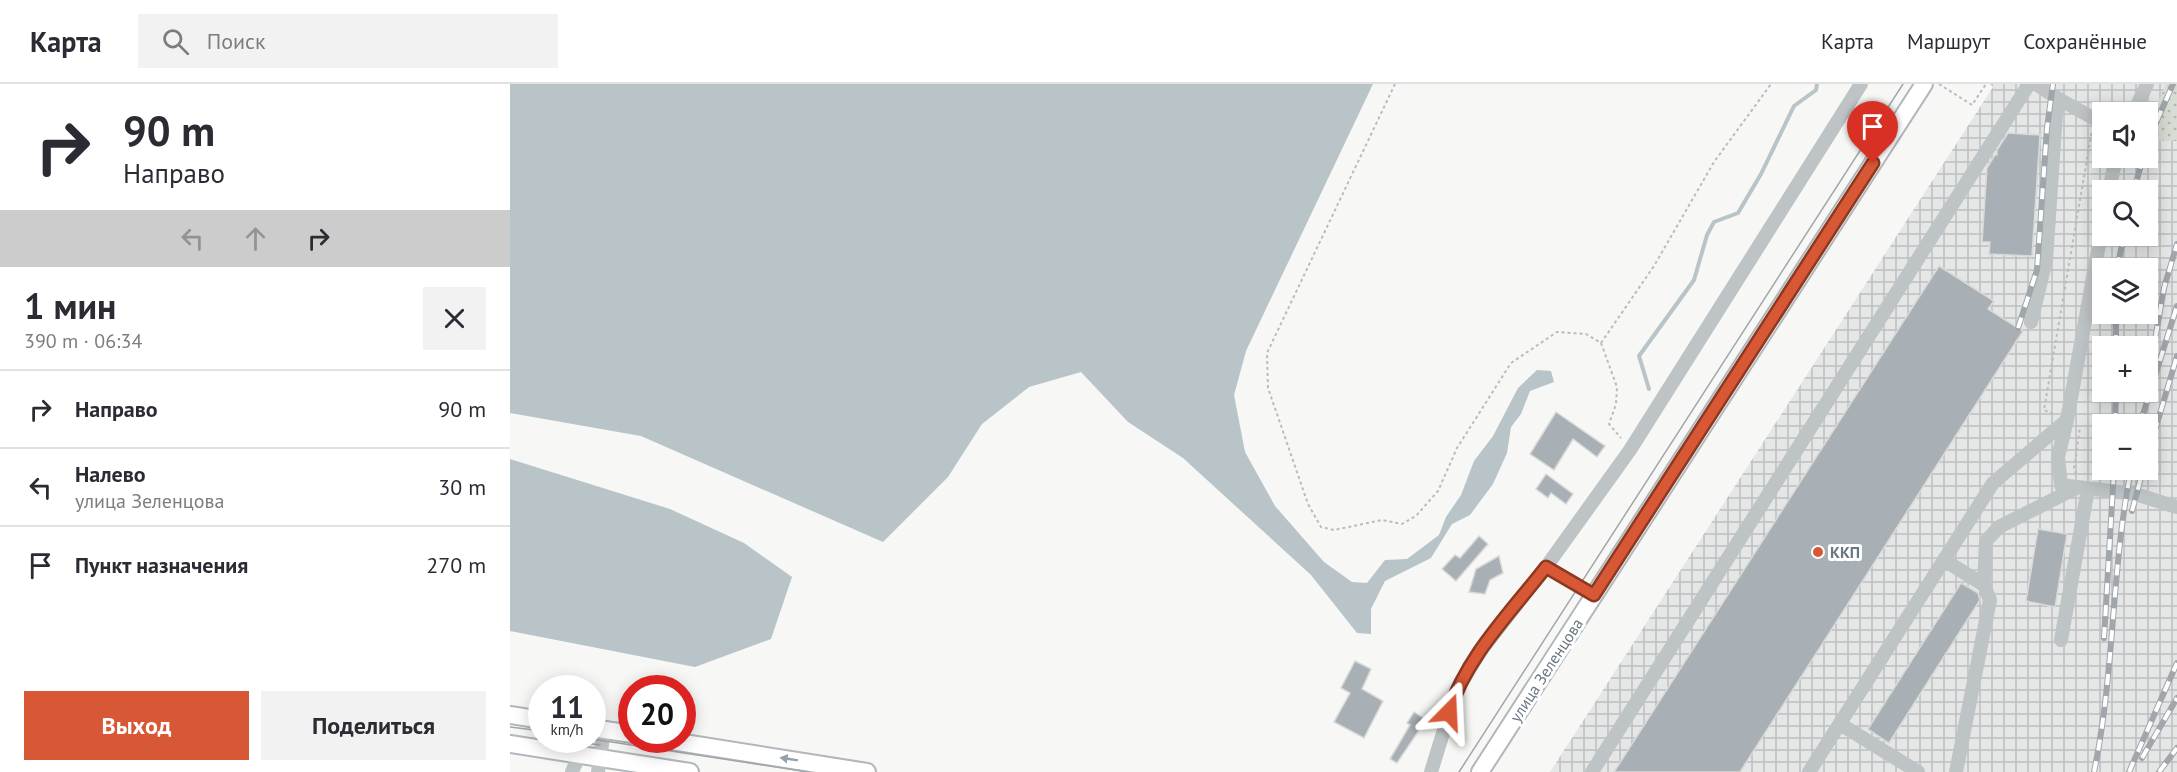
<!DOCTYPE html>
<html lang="ru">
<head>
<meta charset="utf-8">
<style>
  :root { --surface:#fff; --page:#f2f2f3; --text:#2b2b33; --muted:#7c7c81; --line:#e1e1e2; --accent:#d85734 }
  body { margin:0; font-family:"PT Sans",sans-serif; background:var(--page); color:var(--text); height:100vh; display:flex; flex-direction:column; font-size:22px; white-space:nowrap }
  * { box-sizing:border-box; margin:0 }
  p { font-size:20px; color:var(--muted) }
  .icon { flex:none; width:33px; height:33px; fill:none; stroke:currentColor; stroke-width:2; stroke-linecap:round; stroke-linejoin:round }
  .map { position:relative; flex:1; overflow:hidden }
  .drawer { display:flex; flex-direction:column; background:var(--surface); width:510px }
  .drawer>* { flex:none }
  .guide { background:#fff; color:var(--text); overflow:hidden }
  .controls { position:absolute; left:1582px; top:18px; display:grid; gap:12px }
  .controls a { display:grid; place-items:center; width:66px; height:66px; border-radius:0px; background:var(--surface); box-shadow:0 3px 15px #0003; font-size:30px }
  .speed { position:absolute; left:18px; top:591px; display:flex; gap:12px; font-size:30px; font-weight:700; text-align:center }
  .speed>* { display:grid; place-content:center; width:78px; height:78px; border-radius:50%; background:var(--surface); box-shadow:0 3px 15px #0003; line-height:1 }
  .speed small { font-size:15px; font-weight:400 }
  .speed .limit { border:9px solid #d22; background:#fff; color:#111 }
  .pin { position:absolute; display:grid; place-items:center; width:51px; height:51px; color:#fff; margin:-62px -26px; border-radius:50% 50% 50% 0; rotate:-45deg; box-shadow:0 0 6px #0007 }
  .pin .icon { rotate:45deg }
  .me { position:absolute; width:66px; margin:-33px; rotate:21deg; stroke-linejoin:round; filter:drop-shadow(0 0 4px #0008) }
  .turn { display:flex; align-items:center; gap:21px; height:126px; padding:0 24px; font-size:27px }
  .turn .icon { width:78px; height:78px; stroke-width:2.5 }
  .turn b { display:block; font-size:42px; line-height:51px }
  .lanes { display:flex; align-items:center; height:57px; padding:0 24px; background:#0003; justify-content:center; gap:30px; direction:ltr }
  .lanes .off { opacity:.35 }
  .round { display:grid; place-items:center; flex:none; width:63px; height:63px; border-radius:0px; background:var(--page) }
  .summary { display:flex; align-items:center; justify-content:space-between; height:102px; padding:0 24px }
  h1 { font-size:36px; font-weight:700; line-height:45px }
  .button { display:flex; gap:12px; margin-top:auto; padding:12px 24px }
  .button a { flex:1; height:69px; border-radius:0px; background:var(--accent); color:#fff; font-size:24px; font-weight:700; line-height:69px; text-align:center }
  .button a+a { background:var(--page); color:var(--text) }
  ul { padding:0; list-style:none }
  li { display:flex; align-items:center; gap:18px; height:78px; padding:0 24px; border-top:2px solid var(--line) }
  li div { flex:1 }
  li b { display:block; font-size:22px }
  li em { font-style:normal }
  header { display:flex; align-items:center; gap:36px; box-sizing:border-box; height:84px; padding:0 30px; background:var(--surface); border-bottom:2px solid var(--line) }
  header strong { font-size:28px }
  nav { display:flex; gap:33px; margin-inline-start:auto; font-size:21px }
  .search { width:420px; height:54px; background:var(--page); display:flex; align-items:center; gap:15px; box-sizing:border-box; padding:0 21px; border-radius:0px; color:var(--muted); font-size:22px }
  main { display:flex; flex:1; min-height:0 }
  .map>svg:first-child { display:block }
</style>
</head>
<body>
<header>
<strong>Карта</strong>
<div class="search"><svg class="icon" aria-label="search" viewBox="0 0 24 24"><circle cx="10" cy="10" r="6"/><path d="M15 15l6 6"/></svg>Поиск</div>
<nav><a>Карта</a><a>Маршрут</a><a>Сохранённые</a></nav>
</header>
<main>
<section class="drawer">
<div class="guide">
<div class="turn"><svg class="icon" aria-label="right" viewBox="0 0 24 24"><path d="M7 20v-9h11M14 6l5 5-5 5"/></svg><div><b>90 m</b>Направо</div></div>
<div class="lanes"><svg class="icon off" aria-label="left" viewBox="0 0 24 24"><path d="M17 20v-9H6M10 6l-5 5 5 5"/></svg><svg class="icon off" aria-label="ahead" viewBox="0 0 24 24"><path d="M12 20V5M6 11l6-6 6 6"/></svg><svg class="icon" aria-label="right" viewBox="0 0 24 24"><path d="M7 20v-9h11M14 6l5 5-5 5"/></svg></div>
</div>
<div class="summary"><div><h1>1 мин</h1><p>390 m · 06:34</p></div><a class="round"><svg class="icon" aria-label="close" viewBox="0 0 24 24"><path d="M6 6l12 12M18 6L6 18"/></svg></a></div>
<ul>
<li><svg class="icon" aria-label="right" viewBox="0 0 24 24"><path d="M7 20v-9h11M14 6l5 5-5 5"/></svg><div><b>Направо</b></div><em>90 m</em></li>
<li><svg class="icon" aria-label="left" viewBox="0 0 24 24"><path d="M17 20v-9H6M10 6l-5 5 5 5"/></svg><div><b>Налево</b><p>улица Зеленцова</p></div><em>30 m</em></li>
<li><svg class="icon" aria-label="arrive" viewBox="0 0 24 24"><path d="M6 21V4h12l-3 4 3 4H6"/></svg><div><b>Пункт назначения</b></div><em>270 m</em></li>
</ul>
<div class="button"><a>Выход</a><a>Поделиться</a></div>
</section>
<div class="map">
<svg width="1667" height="688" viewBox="0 0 1667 688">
  <defs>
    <pattern id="industrial-grid" width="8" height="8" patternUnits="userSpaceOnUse" patternTransform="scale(1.5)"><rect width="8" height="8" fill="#e5e6e6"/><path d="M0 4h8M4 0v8" fill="none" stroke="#bdbfc0"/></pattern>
    <pattern id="grass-dots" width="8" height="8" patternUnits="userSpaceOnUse" patternTransform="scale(1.5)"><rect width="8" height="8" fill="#d7dcd4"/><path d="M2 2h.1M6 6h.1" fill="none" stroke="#b2b7b2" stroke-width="1.8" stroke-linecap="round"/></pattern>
  </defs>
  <rect width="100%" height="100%" fill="#f7f7f5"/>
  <path fill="url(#industrial-grid)" fill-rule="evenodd" d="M1480 0H1667V688H1040L1483 3ZM1593 28H1638V74H1593ZM1593 106H1638V152H1593ZM1593 184H1638V230H1593ZM1593 262H1638V308H1593ZM1593 340H1638V386H1593Z"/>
  <polygon fill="url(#grass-dots)" points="1656,0 1667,0 1667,57 1638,56 1638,40"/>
  <g fill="#b8c4c8">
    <polygon points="0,0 863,0 736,267 724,311 735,368 765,422 814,478 842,498 857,499 875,476 897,475 929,451 936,433 951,411 964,377 983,352 1008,304 1027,286 1041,287 1044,298 1020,307 1011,330 1001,343 997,369 983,400 960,431 942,440 921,474 875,497 861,525 861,550 847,549 801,491 673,374 618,338 571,288 519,303 472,340 438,393 373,458 131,352 0,329"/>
    <polygon points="0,375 160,425 234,459 282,493 261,555 185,583 0,547"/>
  </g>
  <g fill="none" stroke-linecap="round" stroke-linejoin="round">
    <polyline stroke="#b8c4c8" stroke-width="4" points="1139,305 1129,272 1184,196 1197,151 1204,138 1228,129 1251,90 1284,22 1306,6 1307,0"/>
  </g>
  <g fill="#a8b0b5" stroke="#d9d9d7" stroke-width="1.5">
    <polygon points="1498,49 1530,51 1522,172 1479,170 1480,158 1472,158 1477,84 1485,71 1487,71 1487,66"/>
    <polygon points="1429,182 1484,217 1478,225 1513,247 1230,688 1104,688"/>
    <polygon points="1046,328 1095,362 1087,373 1063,355 1044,386 1020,370"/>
    <polygon points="1036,390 1063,410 1056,420 1041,409 1038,414 1026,405"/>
    <polygon points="1528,445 1557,450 1545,523 1516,517"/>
    <polygon points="969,452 978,460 946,497 932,485 945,471 950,474"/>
    <polygon points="989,472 993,489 980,496 975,510 959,508 966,485"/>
    <polygon points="1451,499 1468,509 1470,516 1379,659 1358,645"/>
    <polygon points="845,577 861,585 852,605 873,617 854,654 824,638 840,609 831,604"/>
    <polygon points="904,628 916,636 887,679 880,675 900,641 897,639"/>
  </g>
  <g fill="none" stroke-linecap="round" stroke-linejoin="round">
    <defs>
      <g id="major">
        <polyline points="0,631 32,636"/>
        <polyline points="82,644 122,650"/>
        <polyline points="155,656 357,688"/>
        <polyline points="0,660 180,688"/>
        <polyline points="970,688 1414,0"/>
      </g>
    </defs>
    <use href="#major" stroke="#b2b7bb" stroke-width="20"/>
    <g stroke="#b9bcbe" stroke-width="2" stroke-dasharray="3 3" stroke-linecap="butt">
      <polyline points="885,0 757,269 758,304 798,420 811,443 824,446 872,436 892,440 906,432 928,407 947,364 1001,279 1047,248 1076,250 1091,259 1107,303 1106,320 1099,340 1111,354"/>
      <polyline points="1429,0 1462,21 1476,0"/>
      <polyline points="1091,259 1144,182 1204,78 1261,0"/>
      <polyline points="1543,330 1534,326 1582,46"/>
      <polyline points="1566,390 1564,384 1570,343"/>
    </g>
    <g stroke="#bec3c6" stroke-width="14">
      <polyline points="1547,14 1583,34 1593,36"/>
      <polyline points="1624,28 1637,0"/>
      <polyline points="1599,106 1606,74"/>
      <polyline points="1593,139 1557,336 1548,373 1551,401 1625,410 1667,423"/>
      <polyline points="1521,238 1536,176 1547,14 1526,0"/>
      <polyline points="1434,476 1474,501"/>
      <polyline points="1036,483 1084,511"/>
      <polyline points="1551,556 1578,405"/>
      <polyline points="1330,640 1408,688"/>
      <polyline points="62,688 69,671"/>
      <polyline points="88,688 94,646"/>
      <polyline points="921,688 946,607 972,565 1036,483 1120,366 1351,0"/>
      <polyline points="1082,688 1519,0"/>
      <polyline points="1299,688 1483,399 1557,336"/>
      <polyline points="1446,688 1480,516 1474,501 1476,457 1489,443 1566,404"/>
    </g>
    <use href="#major" stroke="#fff" stroke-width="16"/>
    <g stroke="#a0a7ac" stroke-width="1.5">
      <polyline points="0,643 32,647"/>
      <polyline points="82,655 299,688"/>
      <polyline points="51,656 90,661"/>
      <polyline points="949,688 1393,0"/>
    </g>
    <defs>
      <g id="rail">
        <polyline points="1638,57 1663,0"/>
        <polyline points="1624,106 1633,74"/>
        <polyline points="1607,184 1614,152"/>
        <polyline points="1508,244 1527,186 1537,44 1543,0"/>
        <polyline points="1606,262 1606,230"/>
        <polyline points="1638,296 1654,204 1667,160"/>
        <polyline points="1605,340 1606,308"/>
        <polyline points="1630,340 1667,222"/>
        <polyline points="1638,370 1667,272"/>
        <polyline points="1622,427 1633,386"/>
        <polyline points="1594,554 1604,386"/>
        <polyline points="1632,674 1667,614"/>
        <path d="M1584 688C1605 588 1601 485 1621 386"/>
        <polyline points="1619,688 1667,579"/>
        <polyline points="1649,688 1667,664"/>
      </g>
    </defs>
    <use href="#rail" stroke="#a0a7ac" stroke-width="6"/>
    <use href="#rail" stroke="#fff" stroke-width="4" stroke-dasharray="11" stroke-linecap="butt"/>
  </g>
  <defs><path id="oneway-solid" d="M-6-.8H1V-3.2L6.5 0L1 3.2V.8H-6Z" transform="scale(1.5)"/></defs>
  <use fill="#95a0a9" href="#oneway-solid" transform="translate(279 675) rotate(-171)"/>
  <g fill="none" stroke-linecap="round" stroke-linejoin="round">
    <defs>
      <path id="route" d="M939 628C956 573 1001 528 1036 483L1084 511 1363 79"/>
    </defs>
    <use href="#route" stroke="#8c3922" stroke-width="15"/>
    <use href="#route" stroke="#d85734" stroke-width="10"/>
  </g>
  <circle fill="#d85734" stroke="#fff" stroke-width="2" cx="1308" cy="468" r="6"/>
  <g text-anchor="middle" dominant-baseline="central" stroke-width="6" stroke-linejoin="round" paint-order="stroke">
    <g font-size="16" font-weight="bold" fill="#687884" stroke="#fff" text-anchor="start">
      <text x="1320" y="468">ККП</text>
    </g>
    <g font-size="16" fill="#687884" stroke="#fff">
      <text transform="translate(1036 586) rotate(-57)">улица Зеленцова</text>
    </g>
  </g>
</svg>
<div class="controls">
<a><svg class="icon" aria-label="sound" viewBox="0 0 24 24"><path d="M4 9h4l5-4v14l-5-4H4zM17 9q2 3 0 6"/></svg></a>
<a><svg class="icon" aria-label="search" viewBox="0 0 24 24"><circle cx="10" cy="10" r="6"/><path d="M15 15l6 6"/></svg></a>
<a><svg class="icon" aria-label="layers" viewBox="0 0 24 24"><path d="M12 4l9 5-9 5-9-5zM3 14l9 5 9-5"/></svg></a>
<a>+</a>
<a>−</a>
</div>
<div class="speed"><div>11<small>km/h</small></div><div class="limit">20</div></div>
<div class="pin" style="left:1363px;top:79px;background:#d93025"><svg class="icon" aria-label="arrive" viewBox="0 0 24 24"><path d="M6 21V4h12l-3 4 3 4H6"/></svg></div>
<svg class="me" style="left:939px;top:628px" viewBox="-20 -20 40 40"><path d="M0-17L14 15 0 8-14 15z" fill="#d85734" stroke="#fff" stroke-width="4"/></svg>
</div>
</main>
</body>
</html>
